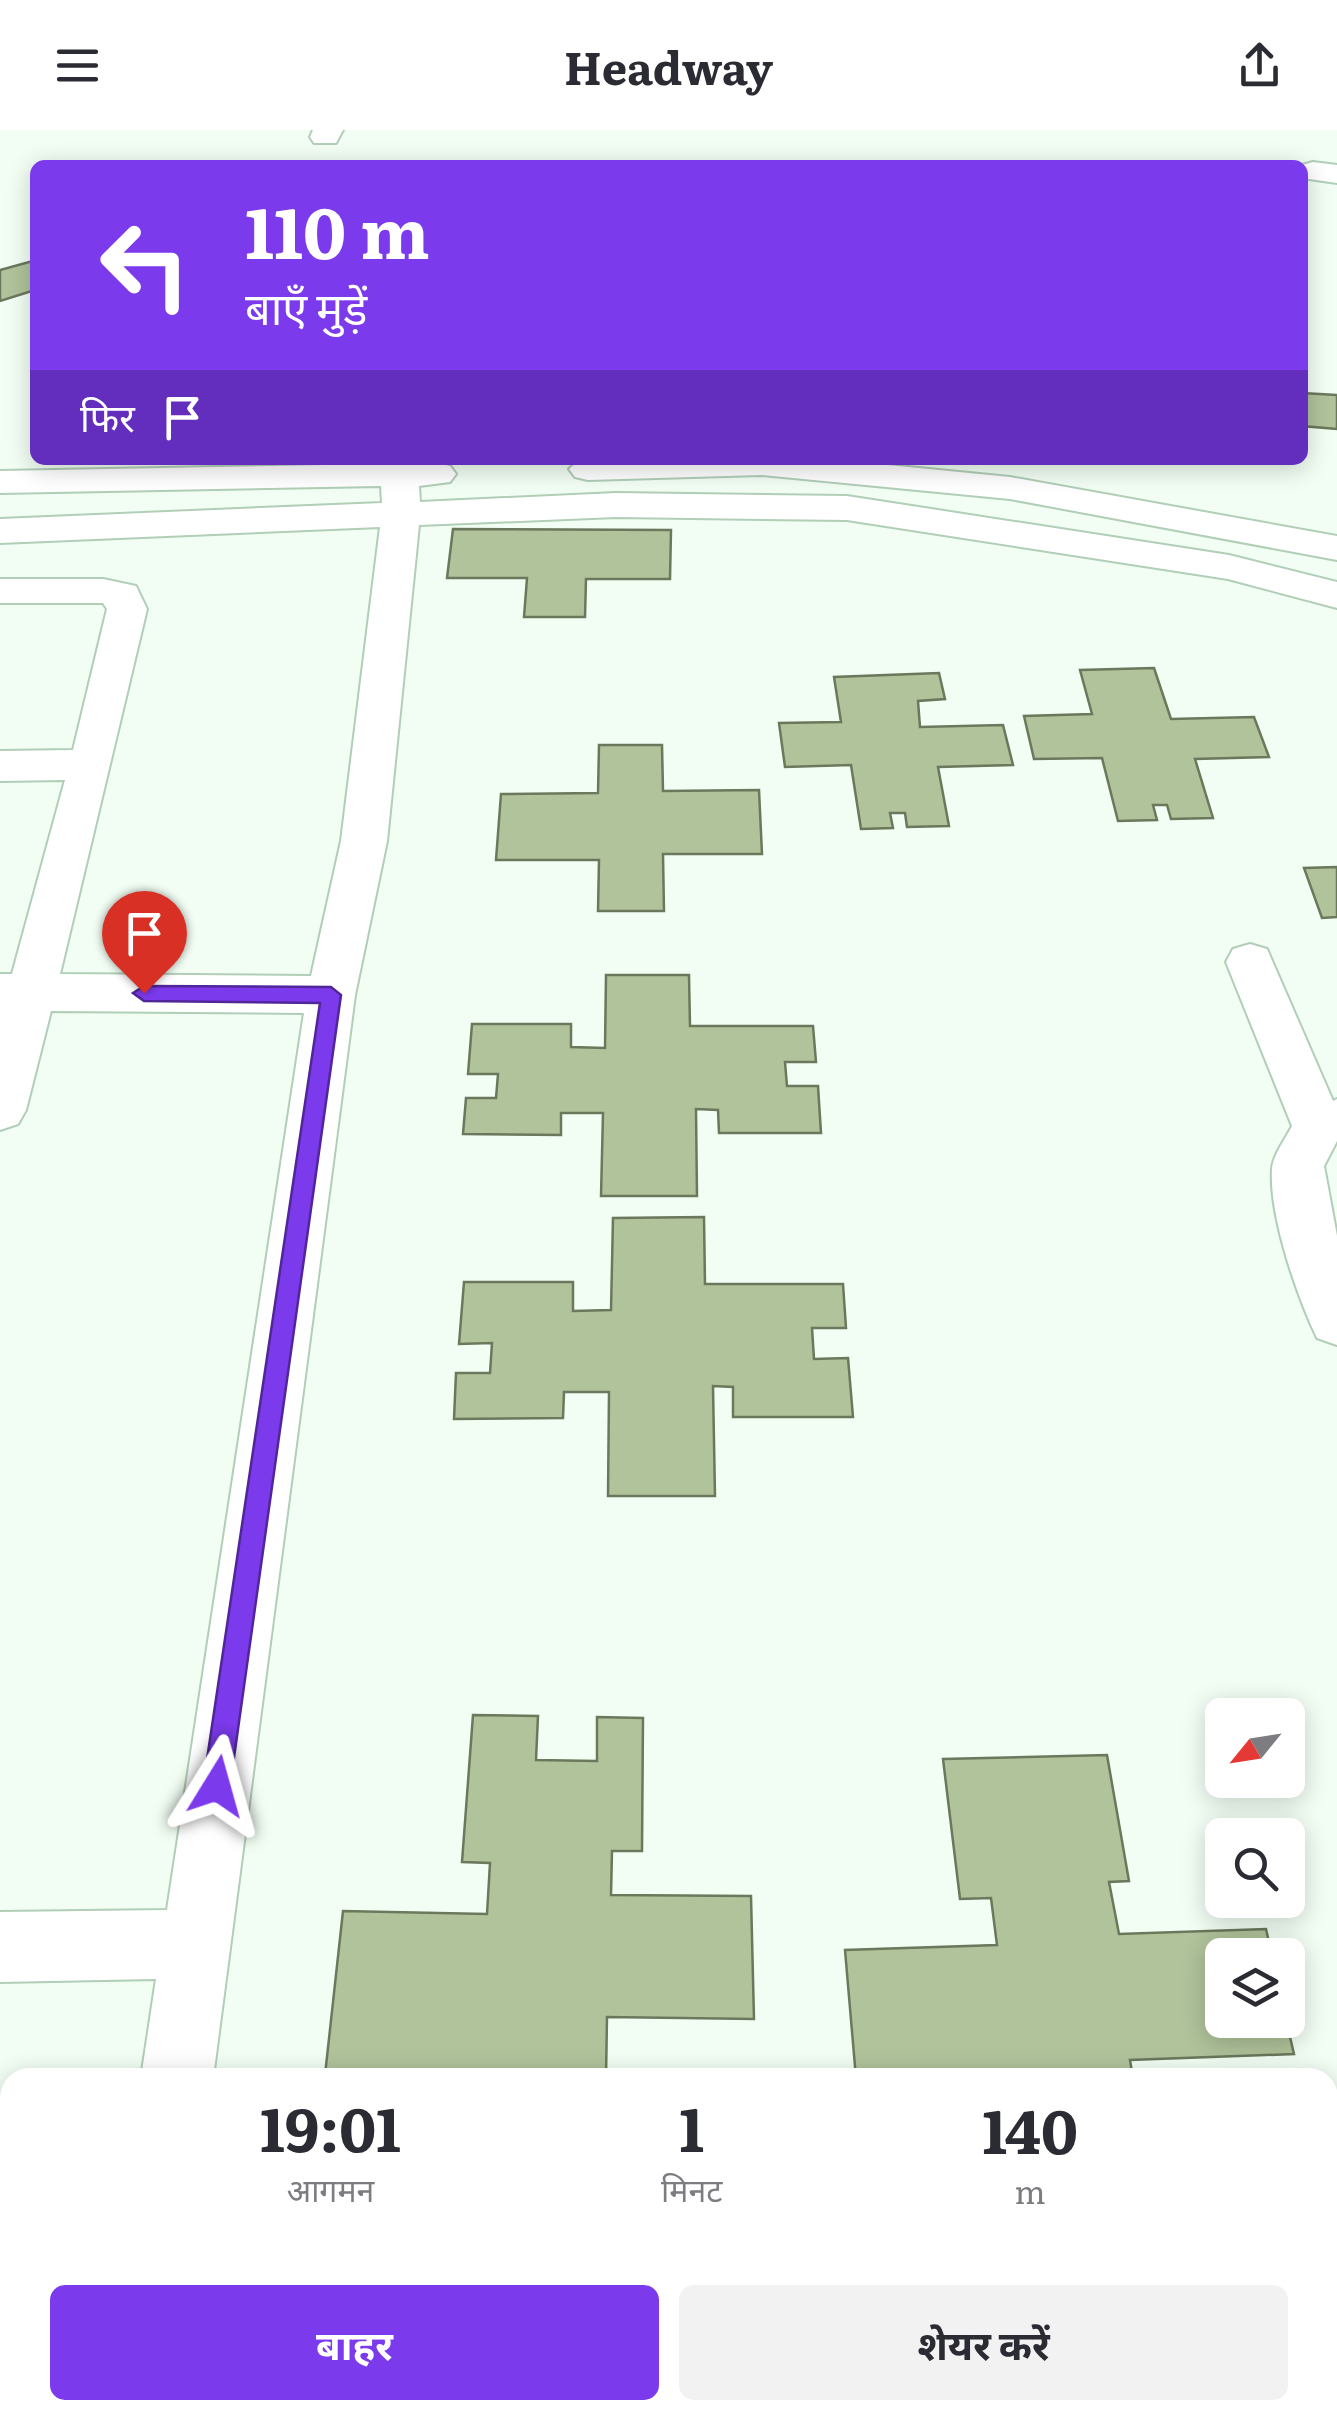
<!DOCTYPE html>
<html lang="hi">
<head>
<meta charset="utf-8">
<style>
  :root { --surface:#fff; --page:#f2f2f3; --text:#2b2b33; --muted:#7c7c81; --accent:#7c3aed }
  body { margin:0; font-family:Literata,"Noto Sans Devanagari",serif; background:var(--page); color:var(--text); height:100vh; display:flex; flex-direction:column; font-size:38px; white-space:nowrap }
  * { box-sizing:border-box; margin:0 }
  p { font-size:32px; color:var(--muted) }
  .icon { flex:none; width:55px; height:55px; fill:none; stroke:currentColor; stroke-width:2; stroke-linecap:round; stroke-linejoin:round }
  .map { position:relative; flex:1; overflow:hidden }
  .drawer { position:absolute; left:0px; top:1938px; width:1338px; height:352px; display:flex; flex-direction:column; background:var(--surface); border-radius:30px 30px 0 0; box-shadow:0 5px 25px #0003 }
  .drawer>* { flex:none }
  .top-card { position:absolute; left:30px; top:30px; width:1278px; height:305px; border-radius:15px; box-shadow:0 5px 25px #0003; background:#7c3aed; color:#fff; overflow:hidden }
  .needle { width:65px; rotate:240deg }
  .fabs { position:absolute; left:1205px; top:1568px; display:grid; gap:20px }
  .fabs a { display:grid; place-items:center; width:100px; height:100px; border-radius:15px; background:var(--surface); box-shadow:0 5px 25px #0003; font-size:50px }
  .pin { position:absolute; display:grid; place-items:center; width:85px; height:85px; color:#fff; margin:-102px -42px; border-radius:50% 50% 50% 0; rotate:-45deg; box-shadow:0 0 10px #0007 }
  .pin .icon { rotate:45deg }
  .me { position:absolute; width:110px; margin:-55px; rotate:8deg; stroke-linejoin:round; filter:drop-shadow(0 0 8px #0008) }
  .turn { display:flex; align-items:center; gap:35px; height:210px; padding:0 50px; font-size:45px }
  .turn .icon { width:130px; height:130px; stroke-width:2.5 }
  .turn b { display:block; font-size:70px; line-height:85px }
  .then { display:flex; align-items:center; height:95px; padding:0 50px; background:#0003; gap:20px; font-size:38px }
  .eta { display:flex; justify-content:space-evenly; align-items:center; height:170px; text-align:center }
  .eta b { font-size:60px; font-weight:700; line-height:70px }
  .primary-button { display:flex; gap:20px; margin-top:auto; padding:20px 50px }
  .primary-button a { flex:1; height:115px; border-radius:15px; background:var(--accent); color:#fff; font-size:40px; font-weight:700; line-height:115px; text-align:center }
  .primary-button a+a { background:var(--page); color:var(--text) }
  header { display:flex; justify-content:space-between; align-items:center; height:130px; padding:0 50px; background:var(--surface); font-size:45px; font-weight:700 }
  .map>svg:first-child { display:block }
</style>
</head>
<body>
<header><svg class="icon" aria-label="menu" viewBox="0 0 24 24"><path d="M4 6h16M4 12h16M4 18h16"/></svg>Headway<svg class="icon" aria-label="share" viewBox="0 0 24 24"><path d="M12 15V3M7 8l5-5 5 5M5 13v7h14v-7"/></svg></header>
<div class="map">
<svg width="1337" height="2289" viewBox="0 0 1337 2289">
  <rect width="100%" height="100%" fill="#f2fef4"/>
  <g fill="#b0c39b" stroke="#6b785b" stroke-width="2.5">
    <polygon points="35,125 35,160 0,171 0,140 33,131"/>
    <polygon points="1302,263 1337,265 1337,299 1302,296"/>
    <polygon points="453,399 671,400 670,449 586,449 585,487 524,487 527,448 447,448"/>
    <polygon points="1154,538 1171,589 1254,587 1269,627 1195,629 1213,688 1171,689 1167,675 1153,675 1157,690 1118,691 1102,628 1034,629 1024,586 1092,584 1080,540"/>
    <polygon points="939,543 945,569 918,571 920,597 1003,595 1013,635 938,637 949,696 907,697 905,683 890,683 893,698 861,699 851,635 785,637 779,593 841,592 834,547"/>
    <polygon points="599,615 662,615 663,661 759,660 762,724 663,724 664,781 598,781 599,730 496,730 501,664 598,663"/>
    <polygon points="1337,737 1337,787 1322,788 1304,738"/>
    <polygon points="606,845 689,845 690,896 813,896 816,932 785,932 787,956 818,956 821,1003 719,1003 718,980 696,979 697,1066 601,1066 603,983 561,983 561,1005 463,1004 466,968 496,968 498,944 468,944 472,894 571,894 571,917 605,918"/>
    <polygon points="704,1087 705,1154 843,1154 846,1198 812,1198 814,1229 848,1228 853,1287 733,1287 733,1257 713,1256 715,1366 608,1366 609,1262 564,1262 563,1288 454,1289 456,1243 490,1243 492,1213 459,1214 464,1152 573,1152 573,1181 611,1180 613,1088"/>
    <polygon points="473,1585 538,1586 536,1630 597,1631 597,1587 643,1588 642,1721 612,1721 611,1765 751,1766 754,1889 607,1887 606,1948 325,1945 343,1781 487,1784 490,1733 462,1732"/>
    <polygon points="1107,1625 1129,1751 1109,1752 1119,1804 1266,1799 1272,1825 1222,1825 1222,1890 1286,1890 1294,1924 1130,1930 1133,1948 1007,1948 1007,1943 856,1948 845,1820 997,1815 991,1768 960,1769 943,1629"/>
  </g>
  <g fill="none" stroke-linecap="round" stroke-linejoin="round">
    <defs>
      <g id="minor">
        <polygon points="313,0 343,0 336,13 314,13 310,7"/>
        <polygon points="1313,32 1337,35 1337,53 1302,48 1302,35"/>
        <polygon points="579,330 837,330 1010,347 1337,406 1337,430 1010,369 761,345 588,350 575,347 569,339"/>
        <polygon points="437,333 450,336 456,344 450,352 419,356 420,372 616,363 847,366 1229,425 1337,452 1337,478 1228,449 847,390 616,387 419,395 387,711 355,865 213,1948 141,1948 156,1849 0,1852 0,1782 167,1780 304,883 51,881 26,980 18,994 0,1000 0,844 12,844 65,650 0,651 0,621 73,620 107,479 103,473 0,473 0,449 103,449 136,456 147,479 60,844 311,846 341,711 380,397 0,413 0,389 382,373 381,356 0,363 0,341"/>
        <path d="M1250 814 1267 819 1333 971 1337 969V1011L1324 1036 1337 1106V1215L1317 1208C1297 1166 1269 1086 1272 1039 1273 1025 1286 1008 1292 996L1226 832 1233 819Z"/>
        <polygon points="1328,2206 1337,2206 1337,2284 1317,2280 1328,2280"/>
        <polygon points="93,2280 173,2280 172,2289 92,2289"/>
        <rect x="761" y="2280" width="80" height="9"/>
      </g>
    </defs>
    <use href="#minor" stroke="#b1ceb7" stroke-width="4"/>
    <use href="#minor" fill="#fff" fill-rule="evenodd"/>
  </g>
  <polygon fill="#7c3aed" stroke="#51269a" stroke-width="2.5" points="144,856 331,857 341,865 230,1656 226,1666 217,1670 207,1666 203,1656 320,873 144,871 133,863"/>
</svg>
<div class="fabs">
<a><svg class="needle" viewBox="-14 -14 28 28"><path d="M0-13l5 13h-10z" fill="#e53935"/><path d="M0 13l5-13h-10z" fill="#7c7c81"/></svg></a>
<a><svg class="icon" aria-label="search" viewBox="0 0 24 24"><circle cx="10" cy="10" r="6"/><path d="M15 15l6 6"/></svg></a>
<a><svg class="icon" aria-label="layers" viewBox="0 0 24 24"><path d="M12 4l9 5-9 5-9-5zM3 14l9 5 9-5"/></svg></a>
</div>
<div class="pin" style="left:144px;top:863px;background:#d93025"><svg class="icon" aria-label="arrive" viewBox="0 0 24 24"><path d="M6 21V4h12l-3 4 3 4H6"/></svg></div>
<svg class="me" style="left:217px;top:1656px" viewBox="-20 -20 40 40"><path d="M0-17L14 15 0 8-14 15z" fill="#7c3aed" stroke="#fff" stroke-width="4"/></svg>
<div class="top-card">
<div class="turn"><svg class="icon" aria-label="left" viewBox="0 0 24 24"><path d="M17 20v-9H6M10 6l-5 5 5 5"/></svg><div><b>110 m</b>बाएँ मुड़ें</div></div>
<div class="then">फिर<svg class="icon" aria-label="arrive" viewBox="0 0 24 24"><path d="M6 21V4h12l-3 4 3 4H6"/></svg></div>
</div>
<section class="drawer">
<div class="eta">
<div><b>19:01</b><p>आगमन</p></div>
<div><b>1</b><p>मिनट</p></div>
<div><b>140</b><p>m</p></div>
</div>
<div class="primary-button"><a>बाहर</a><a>शेयर करें</a></div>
</section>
</div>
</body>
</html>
